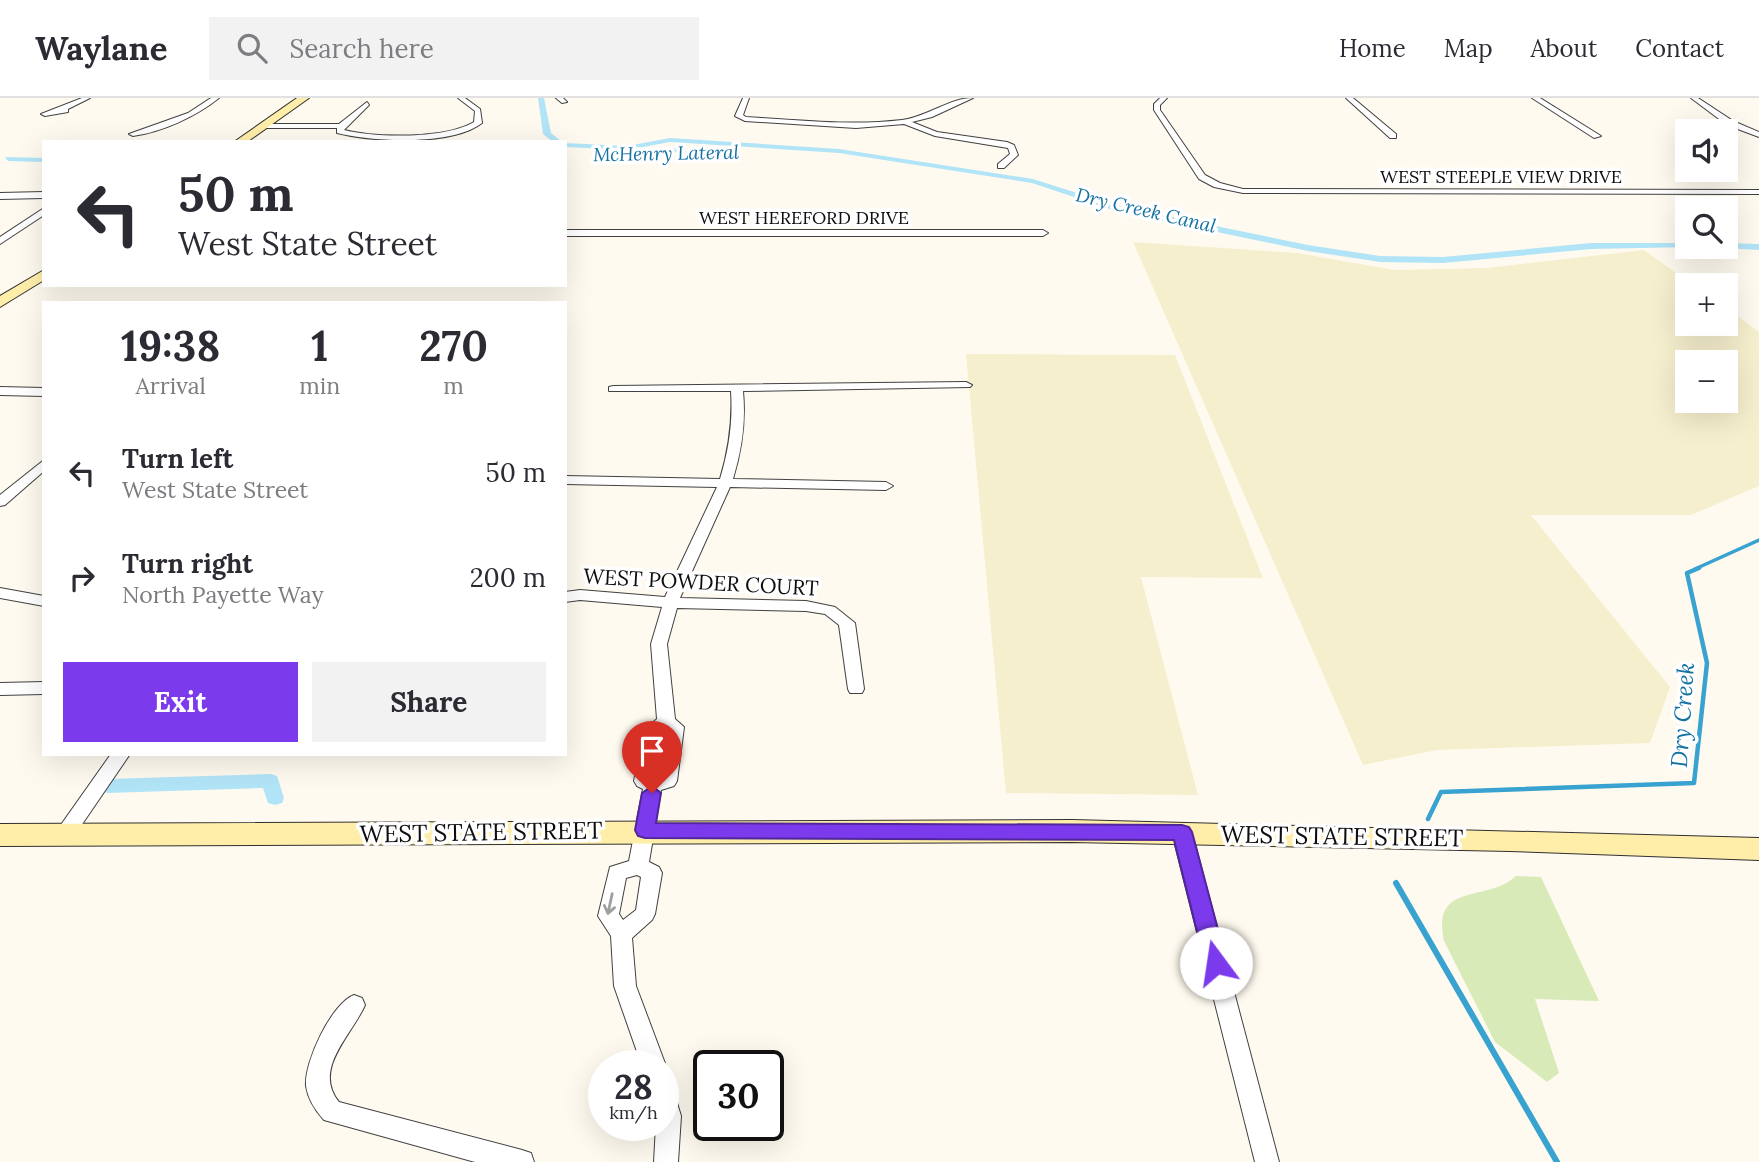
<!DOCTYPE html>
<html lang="en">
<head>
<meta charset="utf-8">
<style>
  :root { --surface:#fff; --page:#f2f2f3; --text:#2b2b33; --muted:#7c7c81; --line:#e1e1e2; --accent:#7c3aed }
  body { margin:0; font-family:Lora,serif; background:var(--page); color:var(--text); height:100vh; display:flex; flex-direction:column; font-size:26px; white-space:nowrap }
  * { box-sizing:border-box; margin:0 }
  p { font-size:23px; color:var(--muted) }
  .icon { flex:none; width:38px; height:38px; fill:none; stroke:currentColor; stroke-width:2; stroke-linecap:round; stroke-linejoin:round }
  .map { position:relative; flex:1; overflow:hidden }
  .drawer { position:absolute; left:42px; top:203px; width:525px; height:455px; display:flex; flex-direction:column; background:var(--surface); border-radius:0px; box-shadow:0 7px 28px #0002 }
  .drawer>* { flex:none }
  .top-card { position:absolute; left:42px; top:42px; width:525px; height:147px; border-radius:0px; box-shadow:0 7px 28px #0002; background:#fff; color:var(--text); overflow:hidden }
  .fabs { position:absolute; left:1675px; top:21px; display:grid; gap:14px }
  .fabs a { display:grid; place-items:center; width:63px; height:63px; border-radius:0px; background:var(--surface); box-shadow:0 7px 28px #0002; font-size:35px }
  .speed { position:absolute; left:588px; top:952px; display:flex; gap:14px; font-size:35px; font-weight:700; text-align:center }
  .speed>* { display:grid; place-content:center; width:91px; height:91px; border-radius:50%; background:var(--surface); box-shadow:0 7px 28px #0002; line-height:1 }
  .speed small { font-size:18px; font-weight:400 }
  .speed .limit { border:4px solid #111; border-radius:10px; background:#fff; color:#111 }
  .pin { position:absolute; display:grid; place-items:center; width:60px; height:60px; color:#fff; margin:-72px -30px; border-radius:50% 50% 50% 0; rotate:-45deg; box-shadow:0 0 7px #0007 }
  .pin .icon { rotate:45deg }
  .me { position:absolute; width:77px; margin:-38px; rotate:346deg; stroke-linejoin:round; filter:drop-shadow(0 0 5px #0008) }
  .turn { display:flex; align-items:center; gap:24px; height:147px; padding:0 21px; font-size:32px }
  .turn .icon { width:91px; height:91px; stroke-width:2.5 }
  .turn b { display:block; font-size:49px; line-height:60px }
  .eta { display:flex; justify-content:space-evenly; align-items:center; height:119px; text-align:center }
  .eta b { font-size:42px; font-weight:700; line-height:49px }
  .cta { display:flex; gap:14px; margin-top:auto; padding:14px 21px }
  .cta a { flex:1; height:80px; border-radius:0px; background:var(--accent); color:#fff; font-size:28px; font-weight:700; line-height:80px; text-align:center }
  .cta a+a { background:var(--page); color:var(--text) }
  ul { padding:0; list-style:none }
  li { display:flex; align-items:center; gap:21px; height:105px; padding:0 21px }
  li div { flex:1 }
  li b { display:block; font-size:26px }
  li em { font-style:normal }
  header { display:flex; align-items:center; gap:42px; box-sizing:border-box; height:98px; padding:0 35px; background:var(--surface); border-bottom:2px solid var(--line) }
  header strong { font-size:33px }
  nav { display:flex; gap:38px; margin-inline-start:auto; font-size:24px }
  .search { width:490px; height:63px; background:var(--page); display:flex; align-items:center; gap:18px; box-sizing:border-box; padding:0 24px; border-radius:0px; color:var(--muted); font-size:26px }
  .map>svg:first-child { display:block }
</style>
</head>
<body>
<header>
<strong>Waylane</strong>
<div class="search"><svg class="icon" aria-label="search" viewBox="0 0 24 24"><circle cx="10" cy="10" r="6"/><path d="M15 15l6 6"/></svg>Search here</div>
<nav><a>Home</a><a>Map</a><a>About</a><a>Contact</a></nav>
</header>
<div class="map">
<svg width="1759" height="1064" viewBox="0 0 1759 1064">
  <rect width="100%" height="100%" fill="#fffaef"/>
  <g fill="#f6efce" fill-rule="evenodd">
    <path d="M1133 144 1297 155 1395 172 1486 170 1644 152 1693 187H1687V226H1726V210L1759 234V388L1691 417H1531L1670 589 1650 645 1437 652 1363 667ZM1687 264H1726V303H1687Z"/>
    <polygon points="966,256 1175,257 1263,480 1141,479 1198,697 1006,695"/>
  </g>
  <path fill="#d7eab8" d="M1516 778 1541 779 1599 903 1535 901 1559 975 1547 984 1495 944 1444 843C1431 783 1488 805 1516 778Z"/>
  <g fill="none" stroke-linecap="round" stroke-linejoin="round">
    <polyline stroke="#38a2d0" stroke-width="3.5" points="1695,471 1759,442"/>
    <polyline stroke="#38a2d0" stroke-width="4.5" points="1428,721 1441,694 1694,685 1707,565 1687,475 1699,470"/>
    <polyline stroke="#38a2d0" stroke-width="6" points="1396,785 1557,1064"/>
    <g fill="#b2e4f7" fill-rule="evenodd">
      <polygon points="538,0 544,0 551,35 562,44 553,44 543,36"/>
      <polygon points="670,40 839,51 1033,81 1118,108 1308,147 1380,158 1443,159 1591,145 1687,145 1687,149 1691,149 1591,151 1443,165 1380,164 1308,153 1116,113 1032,85 839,55 670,44 627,52 565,49 565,45 627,48"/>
      <polygon points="683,49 686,53 626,61 622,59"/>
      <polygon points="5,59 44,60 44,64 8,63"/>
      <polygon points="1726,145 1759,146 1759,152 1723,150"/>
      <polygon points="271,676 277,678 284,700 282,705 275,707 268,705 263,690 108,695 101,693 99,688 101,683 108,681"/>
    </g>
    <defs>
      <g id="street">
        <polygon points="82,0 90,0 68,11 68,14 45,18 41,16"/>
        <path d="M211 0H219C195 19 162 34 133 38L129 36 188 15Z"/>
        <path d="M458 0H465L480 11 482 25C453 48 372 44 337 35V30H263L259 28 263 26H339L367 4 369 7 344 32C376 40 445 41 474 24L475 13Z"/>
        <polygon points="556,0 563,0 567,4 562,5"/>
        <path d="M743 0H749L743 17 746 19C798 22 850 28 902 22 927 19 949 0 973 0L932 19 912 24 937 34 1007 44 1014 47 1018 57 1004 70H998V66L1010 56 1008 50 935 38 904 26 856 30 745 23 735 18Z"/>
        <polygon points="1160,0 1167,0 1160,7 1160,12 1205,77 1220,85 1243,91 1759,92 1759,96 1243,95 1214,89 1199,81 1154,12 1154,6"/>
        <polygon points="1346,0 1353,0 1396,36 1396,40 1390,40"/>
        <polygon points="1532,0 1540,0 1601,38 1594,40"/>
        <polygon points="1691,0 1698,0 1733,23 1759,34 1759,39 1727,27"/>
        <polygon points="44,94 44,100 0,101 0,95"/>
        <polygon points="44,110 44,117 0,146 0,139"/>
        <polygon points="565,132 1043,132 1048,135 1043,138 565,138"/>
        <path d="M966 284 972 287 970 289 743 293C746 324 742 351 733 381L886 384 893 388 886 392 730 389 680 500 806 503 835 509 855 525 864 591 862 595H850L848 591 839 527 825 516 806 513 677 510 667 546 675 621 684 629 677 683 674 688 661 692 649 764 659 769 662 775 655 816 652 822 632 840 636 888 666 968 663 973V968H642L614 888 611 838 598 818 610 769 629 763 643 691 637 688 634 683 644 632 657 621 651 546 662 509 580 502 565 504V494L580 492 665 499 717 389 565 386V378L720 381C729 351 733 325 731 293H609V289L613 288ZM666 632 660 678 654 680 661 635ZM637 777 641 779 636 812 623 822 619 816 626 780Z"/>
        <polygon points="0,289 44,290 44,298 0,297"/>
        <polygon points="44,362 44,373 5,407 0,408 0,397"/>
        <polygon points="0,490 44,498 44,508 0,500"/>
        <polygon points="44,584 44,596 0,597 0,585"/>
        <polygon points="111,656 130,656 72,741 65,744 58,741 55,736 58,731"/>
        <polygon points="1182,727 1189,730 1192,735 1279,1064 1255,1064 1172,735 1175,730"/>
        <path d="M354 897 362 900 365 907C352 937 312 971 339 1004L522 1052 531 1055 534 1064H475L324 1022C315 1012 308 1001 306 988 304 964 332 905 354 897Z"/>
        <polygon points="663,982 671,985 681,1018 678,1064 654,1064 656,1027 663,1027"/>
      </g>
      <g id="secondary">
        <polygon points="297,0 309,0 247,44 234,44"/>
        <polygon points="44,172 44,182 0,209 0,198"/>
        <polygon points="1072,722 1759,740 1759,762 1510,753 1072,744 0,748 0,726"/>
      </g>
    </defs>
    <use href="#street" stroke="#414141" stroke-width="2"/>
    <use href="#secondary" stroke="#303030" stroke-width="2"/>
    <use href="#street" fill="#fff" fill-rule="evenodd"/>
    <use href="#secondary" fill="#fea" fill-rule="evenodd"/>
  </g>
  <defs><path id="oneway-shaft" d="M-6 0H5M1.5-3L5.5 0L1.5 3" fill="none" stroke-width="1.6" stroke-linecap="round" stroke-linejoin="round" transform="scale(1.75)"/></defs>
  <use stroke="#9f9f9f" href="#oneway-shaft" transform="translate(610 806) rotate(102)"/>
  <polygon fill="#7c3aed" stroke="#51269a" stroke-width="2" points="652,688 661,695 656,725 1182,727 1189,729 1192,734 1227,865 1223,871 1216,874 1208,871 1205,865 1174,742 645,740 638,738 635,732 642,695"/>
  <g text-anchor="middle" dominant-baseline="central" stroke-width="7" stroke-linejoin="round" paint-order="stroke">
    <g font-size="18" fill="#0e0e0e" stroke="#fff">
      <text x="1501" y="78">WEST STEEPLE VIEW DRIVE</text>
      <text x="804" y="119">WEST HEREFORD DRIVE</text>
    </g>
    <g font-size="19" font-style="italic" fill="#1472a3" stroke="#fff">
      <text transform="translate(666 55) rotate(-1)">McHenry Lateral</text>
      <text transform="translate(1146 112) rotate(13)">Dry Creek Canal</text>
    </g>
    <g font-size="21" fill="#0e0e0e" stroke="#fff">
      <text transform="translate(701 484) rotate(3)">WEST POWDER COURT</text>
    </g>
    <g font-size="23" font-style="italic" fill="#1472a3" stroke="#fff">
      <text transform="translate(1682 617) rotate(-86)">Dry Creek</text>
    </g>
    <g font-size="24" fill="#0e0e0e" stroke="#fff">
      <text transform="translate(481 734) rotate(-1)">WEST STATE STREET</text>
      <text transform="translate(1342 738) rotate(1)">WEST STATE STREET</text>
    </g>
  </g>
</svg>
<div class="fabs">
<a><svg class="icon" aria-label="sound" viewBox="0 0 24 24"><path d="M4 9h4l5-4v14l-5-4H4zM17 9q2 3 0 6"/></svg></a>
<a><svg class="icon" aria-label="search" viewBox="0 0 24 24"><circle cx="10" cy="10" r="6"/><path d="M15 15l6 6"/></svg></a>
<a>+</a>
<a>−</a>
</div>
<div class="speed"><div>28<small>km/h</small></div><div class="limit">30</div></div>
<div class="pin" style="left:652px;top:695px;background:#d93025"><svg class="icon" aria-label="arrive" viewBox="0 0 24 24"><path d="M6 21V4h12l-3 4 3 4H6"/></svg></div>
<svg class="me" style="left:1216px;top:865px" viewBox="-20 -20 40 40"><circle r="19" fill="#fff"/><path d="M0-13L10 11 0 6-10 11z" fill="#7c3aed"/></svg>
<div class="top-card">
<div class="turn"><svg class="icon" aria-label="left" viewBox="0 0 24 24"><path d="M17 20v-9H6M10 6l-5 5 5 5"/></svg><div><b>50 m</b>West State Street</div></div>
</div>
<section class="drawer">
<div class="eta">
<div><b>19:38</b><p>Arrival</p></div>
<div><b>1</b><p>min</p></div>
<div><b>270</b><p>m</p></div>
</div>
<ul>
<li><svg class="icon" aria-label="left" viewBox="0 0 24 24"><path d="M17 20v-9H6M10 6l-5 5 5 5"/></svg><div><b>Turn left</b><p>West State Street</p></div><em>50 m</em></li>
<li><svg class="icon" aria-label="right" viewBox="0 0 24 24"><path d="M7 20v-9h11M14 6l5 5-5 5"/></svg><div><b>Turn right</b><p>North Payette Way</p></div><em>200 m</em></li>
</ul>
<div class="cta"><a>Exit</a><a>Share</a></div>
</section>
</div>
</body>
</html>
